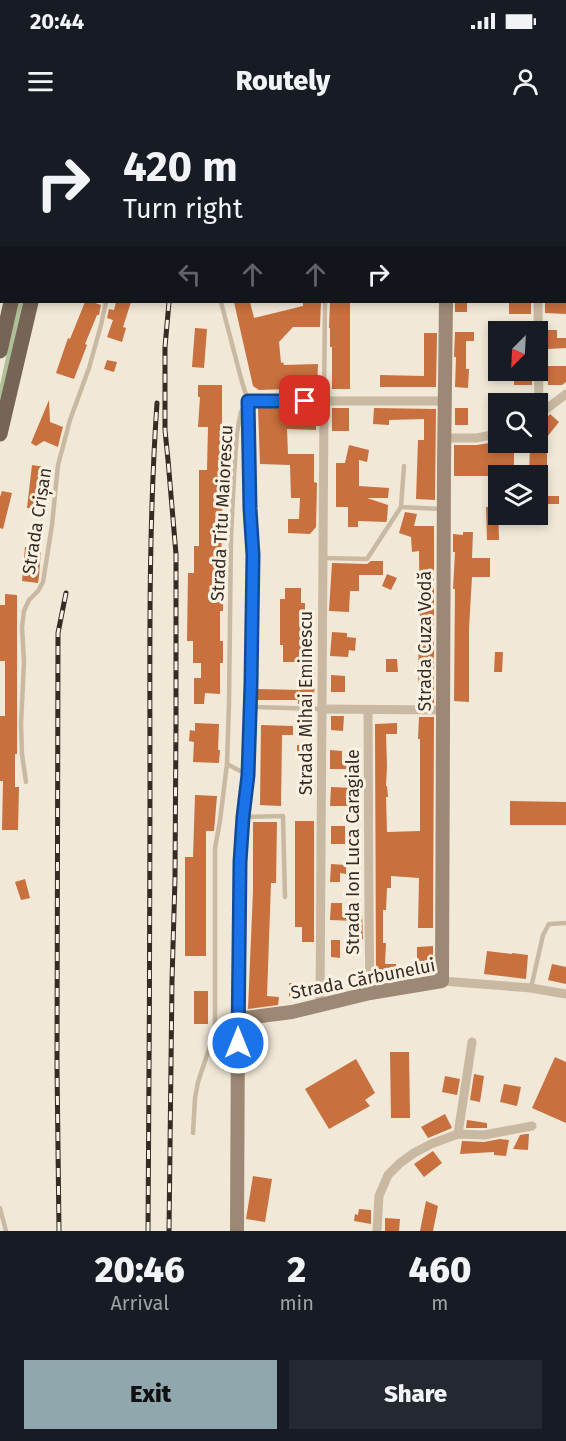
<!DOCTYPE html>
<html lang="en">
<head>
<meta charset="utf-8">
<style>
  :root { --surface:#171b24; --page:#242831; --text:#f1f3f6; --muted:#9ea1a6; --accent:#90a7ae }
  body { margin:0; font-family:"Fira Sans",sans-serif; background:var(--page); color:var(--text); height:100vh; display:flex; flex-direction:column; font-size:22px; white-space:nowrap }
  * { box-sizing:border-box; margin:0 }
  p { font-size:20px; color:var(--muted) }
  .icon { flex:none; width:33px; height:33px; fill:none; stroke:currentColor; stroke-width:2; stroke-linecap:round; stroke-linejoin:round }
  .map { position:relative; height:1111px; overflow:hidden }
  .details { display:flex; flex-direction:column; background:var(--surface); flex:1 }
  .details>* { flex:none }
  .banner { position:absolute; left:0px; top:0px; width:567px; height:183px; box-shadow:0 3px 9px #0003; background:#171b24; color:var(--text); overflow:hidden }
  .needle { width:39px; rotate:204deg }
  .controls { position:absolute; left:488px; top:201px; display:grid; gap:12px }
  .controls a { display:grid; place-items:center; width:60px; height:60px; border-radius:0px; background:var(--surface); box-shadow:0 3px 9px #0003; font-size:30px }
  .pin { position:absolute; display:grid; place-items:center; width:51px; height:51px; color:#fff; margin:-26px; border-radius:12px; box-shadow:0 3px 9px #0006 }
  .me { position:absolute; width:66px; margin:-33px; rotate:0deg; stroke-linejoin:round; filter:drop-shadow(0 0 4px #0008) }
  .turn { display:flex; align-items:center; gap:21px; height:126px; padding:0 24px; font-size:27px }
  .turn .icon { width:78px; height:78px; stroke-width:2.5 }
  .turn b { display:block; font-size:42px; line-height:51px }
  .lanes { display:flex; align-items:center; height:57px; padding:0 24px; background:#0003; justify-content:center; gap:30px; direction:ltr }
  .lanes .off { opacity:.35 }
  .eta { display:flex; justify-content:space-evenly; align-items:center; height:102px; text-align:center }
  .eta b { font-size:36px; font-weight:800; line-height:42px }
  .cta { display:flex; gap:12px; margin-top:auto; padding:12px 24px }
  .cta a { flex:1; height:69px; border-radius:0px; background:var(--accent); color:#111; font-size:24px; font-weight:800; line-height:69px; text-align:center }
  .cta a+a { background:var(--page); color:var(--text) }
  .status { display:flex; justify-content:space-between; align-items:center; height:42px; padding:0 30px; background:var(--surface); direction:ltr }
  .status svg { height:16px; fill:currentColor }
  header { display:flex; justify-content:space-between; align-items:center; height:78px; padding:0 24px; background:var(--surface); font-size:27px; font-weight:800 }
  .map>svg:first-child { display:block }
</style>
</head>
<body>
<div class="status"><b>20:44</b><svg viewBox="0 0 49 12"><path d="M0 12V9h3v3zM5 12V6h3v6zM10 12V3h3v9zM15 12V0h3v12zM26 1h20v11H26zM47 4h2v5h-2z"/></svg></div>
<header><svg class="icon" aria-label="menu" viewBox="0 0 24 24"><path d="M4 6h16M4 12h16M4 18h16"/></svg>Routely<svg class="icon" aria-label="person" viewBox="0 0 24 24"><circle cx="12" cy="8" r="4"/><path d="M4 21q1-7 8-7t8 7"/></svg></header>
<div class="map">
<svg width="566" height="1111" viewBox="0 0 566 1111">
  <rect width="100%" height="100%" fill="#f1e8d7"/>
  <polygon fill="#adc097" points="18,182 23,182 0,288 0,265"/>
  <g fill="#c8703e">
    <polygon points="85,182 92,182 101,185 99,195 97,195 85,224 87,225 74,259 56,253 68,218 70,219"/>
    <polygon points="116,182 131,182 123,207 126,208 122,222 107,217 113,200 107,198 109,189 114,190"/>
    <polygon points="234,182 250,182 254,198 303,186 303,182 321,182 320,207 293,207 279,222 281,243 283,242 284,245 318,244 317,268 259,270 253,266"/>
    <polygon points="330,182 350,182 350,269 332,269 332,227 330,227 330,208 329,208"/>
    <rect x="455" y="182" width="12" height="10"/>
    <polygon points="518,182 531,182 531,194 509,194 509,183 518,183"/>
    <polygon points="545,182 566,182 566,194 545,193"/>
    <polygon points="195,208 207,209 204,248 192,247"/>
    <polygon points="548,210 557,210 557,218 566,218 566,228 548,229"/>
    <polygon points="455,212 474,212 474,221 466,221 466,249 469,249 468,268 455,267 456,237 454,237"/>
    <polygon points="424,213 437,213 436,267 380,267 380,255 424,256"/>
    <polygon points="107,240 117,242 114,252 104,249"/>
    <polygon points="547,246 566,246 566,262 562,265 548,265"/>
    <rect x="514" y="250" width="18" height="15"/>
    <polygon points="198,265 222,265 222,307 220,307 220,350 223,350 221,453 223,453 223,491 220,491 220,521 223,521 223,543 220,543 220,574 205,573 204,584 194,584 194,558 201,558 201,543 193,543 193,521 187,521 188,453 194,453 194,426 199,426 199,350 207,350 208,307 198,307 200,277 198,277"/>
    <polygon points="49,280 50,302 63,307 60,318 58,327 44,321 36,326 31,323"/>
    <polygon points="258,288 316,288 316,310 287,309 288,334 314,334 314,362 317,363 316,407 310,414 288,413 288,399 299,399 300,378 291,378 290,345 260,344"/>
    <rect x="332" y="288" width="17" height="23"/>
    <polygon points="374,288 436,289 435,380 416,379 418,320 424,320 424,299 389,300 389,305 373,304"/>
    <rect x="455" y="288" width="13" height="17"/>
    <polygon points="550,294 559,302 539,327 547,327 547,354 529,356 530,327 537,327 537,309"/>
    <polygon points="495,322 514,322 514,356 454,356 454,325 477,325"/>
    <polygon points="349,325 369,330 367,342 359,340 359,366 389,368 388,378 367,378 388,385 387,400 386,402 358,401 358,407 348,407 348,387 336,387 336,343 345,343"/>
    <polygon points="32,345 51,348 46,389 27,388"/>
    <polygon points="2,371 12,373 3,409 0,408 0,377"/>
    <rect x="546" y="376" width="13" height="8"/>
    <polygon points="486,387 498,387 499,420 487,420"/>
    <polygon points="405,392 417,394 414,406 434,406 434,583 419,583 418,551 419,520 420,520 419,431 412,432 411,417 399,413"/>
    <polygon points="463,412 473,412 472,438 490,438 490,457 472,457 469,508 469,582 454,581 455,469 453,469 455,432 453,432 453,414 463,415"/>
    <polygon points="25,427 41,429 39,456 38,463 22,461"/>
    <polygon points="371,441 383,441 383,455 359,455 359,471 350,471 349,492 329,491 332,443 367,444"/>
    <polygon points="387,454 397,458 391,470 382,466"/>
    <polygon points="285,468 301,468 301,483 305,483 305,526 301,526 301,542 283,542 283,525 280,525 280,479 285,479"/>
    <polygon points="5,474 17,475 17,634 15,634 15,667 19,667 18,710 2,710 3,661 0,661 0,596 5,596 5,541 0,541 0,485 5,485"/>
    <polygon points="332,512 347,513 347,517 356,518 355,531 349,530 348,537 330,536"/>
    <polygon points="495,532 503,532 502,552 494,552"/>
    <polygon points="386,539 397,539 398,552 386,552"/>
    <polygon points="301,548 315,548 314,584 298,584 298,580 256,580 256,569 301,570"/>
    <polygon points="331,555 345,556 345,572 331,572"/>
    <rect x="297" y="593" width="17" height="16"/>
    <polygon points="331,596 344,596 343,611 331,610"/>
    <polygon points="419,597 434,597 433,808 418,808 419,758 391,756 391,768 387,768 386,790 383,790 383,823 386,823 385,844 396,844 396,854 376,854 375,604 397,603 397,614 386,614 387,646 386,666 387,666 388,677 386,677 387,712 420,711 420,619 418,619"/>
    <polygon points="195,603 219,604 218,630 220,630 219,643 193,642 194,622 189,621 190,610 195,611"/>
    <polygon points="261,605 293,606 293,615 282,615 281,686 260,685"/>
    <polygon points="297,625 313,625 313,648 302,648 302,638 297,638"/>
    <polygon points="330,630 342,631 342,639 348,639 348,649 330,649"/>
    <polygon points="331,667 354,668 354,686 330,686"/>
    <polygon points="195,675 217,676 214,711 206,711 206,836 185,836 185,737 193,737"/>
    <polygon points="510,681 566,682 566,705 510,705"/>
    <polygon points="295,701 314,701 314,822 302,822 302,807 295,807"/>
    <polygon points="253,702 277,702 276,763 271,763 267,876 279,877 278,885 248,889 253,771"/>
    <rect x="331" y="706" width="14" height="18"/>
    <polygon points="331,744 346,745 346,754 340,753 340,762 330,762"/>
    <polygon points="25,759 30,778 21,780 15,762"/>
    <polygon points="331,783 342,783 342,792 362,792 363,819 355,819 355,801 330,800"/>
    <polygon points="331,820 340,820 340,838 331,837"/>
    <polygon points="433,826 433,850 417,850 417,827"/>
    <polygon points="487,831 512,834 512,833 528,835 526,859 484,854"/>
    <polygon points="552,844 566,847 566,864 548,860"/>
    <polygon points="289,863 312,864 313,877 289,878"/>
    <rect x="194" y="871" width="14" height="33"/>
    <polygon points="390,932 409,932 410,998 391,998"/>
    <polygon points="555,937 566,942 566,1003 532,988"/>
    <polygon points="356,939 375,973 365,980 370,986 329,1009 305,969"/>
    <polygon points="474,954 484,956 480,982 470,980"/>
    <polygon points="445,956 460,959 457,975 442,972"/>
    <polygon points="504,964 521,967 517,986 500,982"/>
    <polygon points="445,994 452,1008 428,1018 421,1007"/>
    <polygon points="467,1000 487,1003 487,1008 466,1008"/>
    <polygon points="526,1014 529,1014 528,1030 513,1029 520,1015"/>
    <polygon points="500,1019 509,1020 506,1036 494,1035 494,1032 460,1034 462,1021 484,1022"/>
    <polygon points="433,1031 442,1043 424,1057 414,1044"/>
    <polygon points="253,1056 272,1059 265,1102 246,1099"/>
    <polygon points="426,1081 438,1086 433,1111 420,1111"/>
    <polygon points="359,1089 371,1090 371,1104 354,1101 355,1094 358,1095"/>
    <polygon points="385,1098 400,1099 399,1111 385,1111"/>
  </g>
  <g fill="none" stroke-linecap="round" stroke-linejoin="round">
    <g stroke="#c9b9a3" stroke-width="4.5">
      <polyline points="5,2 5,0"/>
      <polyline points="124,2 125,0"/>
      <polyline points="175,2 176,0"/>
      <polyline points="221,182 242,262 248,281 250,389 253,435 251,587 248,655 243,697 241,742 238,897"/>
      <polyline points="324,281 325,182"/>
      <polyline points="404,346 401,387 441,389"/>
      <polyline points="324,438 367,439 401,387"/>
      <polyline points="251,587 322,589"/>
      <polyline points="248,655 227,644 229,583 231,417 234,356 237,312 241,292 248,281"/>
      <polyline points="26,662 22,634 21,604 24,542 22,507 24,491 29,480 38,471 43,462 52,405 58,345 70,300 89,248 101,205 106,182"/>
      <polyline points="243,697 283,696 285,777"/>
      <polyline points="531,868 543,815 549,804 566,803"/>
      <polyline points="193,1013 195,978 198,962 215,911 215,728 220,701 227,644"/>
      <polyline points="0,1088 6,1111"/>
    </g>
    <g stroke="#c9b9a3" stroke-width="9">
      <polyline points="538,0 538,2"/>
      <polyline points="538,182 539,295"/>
      <polyline points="248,281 445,281"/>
      <polyline points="537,296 566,274"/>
      <polyline points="444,318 476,318 498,314"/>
      <polyline points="322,589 443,590"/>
      <polyline points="368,590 369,796 370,873"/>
      <polyline points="442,861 531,868 566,874"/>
      <polyline points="320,886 324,281"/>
      <polyline points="458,1014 472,922"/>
      <polyline points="377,1111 379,1076 388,1055 400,1043 414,1033 431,1024 458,1014 484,1015 532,1006"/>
    </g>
    <g stroke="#9d8875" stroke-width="14">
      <polyline points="448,2 448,0"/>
      <polyline points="237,1111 238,899 292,892 370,873 442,861 444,344 446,182"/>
    </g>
    <g stroke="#766556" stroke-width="15">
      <polyline points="88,2 89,0"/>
      <polyline points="108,2 109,0"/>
      <polyline points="0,74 2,74"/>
      <polyline points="0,231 11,182"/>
      <polyline points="0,314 31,182"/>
    </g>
    <defs>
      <g id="rail">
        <polyline points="197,2 198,0"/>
        <polyline points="169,182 165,227 165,310 168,340 176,434 176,600 175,758 172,861 169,1111"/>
        <polyline points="59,1111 57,945 58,513 66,473"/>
        <path d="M148 1111C149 965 150 818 150 672 150 543 148 413 157 283"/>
      </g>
    </defs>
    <use href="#rail" stroke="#342c25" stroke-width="5"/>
    <use href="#rail" stroke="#f9f2e3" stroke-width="3" stroke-dasharray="9" stroke-linecap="butt"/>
  </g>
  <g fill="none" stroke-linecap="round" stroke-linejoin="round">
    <defs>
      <polyline id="route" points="238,923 240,742 243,697 248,655 251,564 253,435 250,389 248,281 305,281"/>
    </defs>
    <use href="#route" stroke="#114b97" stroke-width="15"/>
    <use href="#route" stroke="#1a73e8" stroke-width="10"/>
  </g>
  <g text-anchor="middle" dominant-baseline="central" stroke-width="6" stroke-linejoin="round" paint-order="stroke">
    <g font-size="18" fill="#342c25" stroke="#f9f2e3">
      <text transform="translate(222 393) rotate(-87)">Strada Titu Maiorescu</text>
      <text transform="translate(37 401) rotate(-81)">Strada Crișan</text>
      <text transform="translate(425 521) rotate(-90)">Strada Cuza Vodă</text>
      <text transform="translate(306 583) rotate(-90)">Strada Mihai Eminescu</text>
      <text transform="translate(353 732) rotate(-90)">Strada Ion Luca Caragiale</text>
      <text transform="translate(363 859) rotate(-11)">Strada Cărbunelui</text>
    </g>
  </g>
</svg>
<div class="controls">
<a><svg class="needle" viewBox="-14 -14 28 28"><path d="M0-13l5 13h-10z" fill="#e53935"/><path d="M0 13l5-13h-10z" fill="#9ea1a6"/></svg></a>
<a><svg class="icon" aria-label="search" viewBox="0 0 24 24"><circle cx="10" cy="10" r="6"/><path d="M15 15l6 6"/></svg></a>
<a><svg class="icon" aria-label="layers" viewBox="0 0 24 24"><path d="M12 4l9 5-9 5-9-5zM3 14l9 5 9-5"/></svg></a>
</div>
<div class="pin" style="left:305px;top:281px;background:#d93025"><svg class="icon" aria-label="arrive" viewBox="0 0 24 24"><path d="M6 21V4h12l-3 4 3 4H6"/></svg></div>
<svg class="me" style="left:238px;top:923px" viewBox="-20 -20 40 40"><circle r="17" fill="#1a73e8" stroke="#fff" stroke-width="3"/><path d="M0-11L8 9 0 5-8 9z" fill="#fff"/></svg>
<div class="banner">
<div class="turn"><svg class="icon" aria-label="right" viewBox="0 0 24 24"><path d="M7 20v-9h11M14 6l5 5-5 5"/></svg><div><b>420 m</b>Turn right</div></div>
<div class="lanes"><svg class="icon off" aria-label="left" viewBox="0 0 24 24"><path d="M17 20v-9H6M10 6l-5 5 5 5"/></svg><svg class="icon off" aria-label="ahead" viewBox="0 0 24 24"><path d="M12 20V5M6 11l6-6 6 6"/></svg><svg class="icon off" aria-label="ahead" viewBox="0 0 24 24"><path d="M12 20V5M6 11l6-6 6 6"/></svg><svg class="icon" aria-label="right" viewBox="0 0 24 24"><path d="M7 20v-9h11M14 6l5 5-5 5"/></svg></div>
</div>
</div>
<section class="details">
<div class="eta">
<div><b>20:46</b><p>Arrival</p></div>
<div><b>2</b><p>min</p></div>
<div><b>460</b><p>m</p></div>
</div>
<div class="cta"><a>Exit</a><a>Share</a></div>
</section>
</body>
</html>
